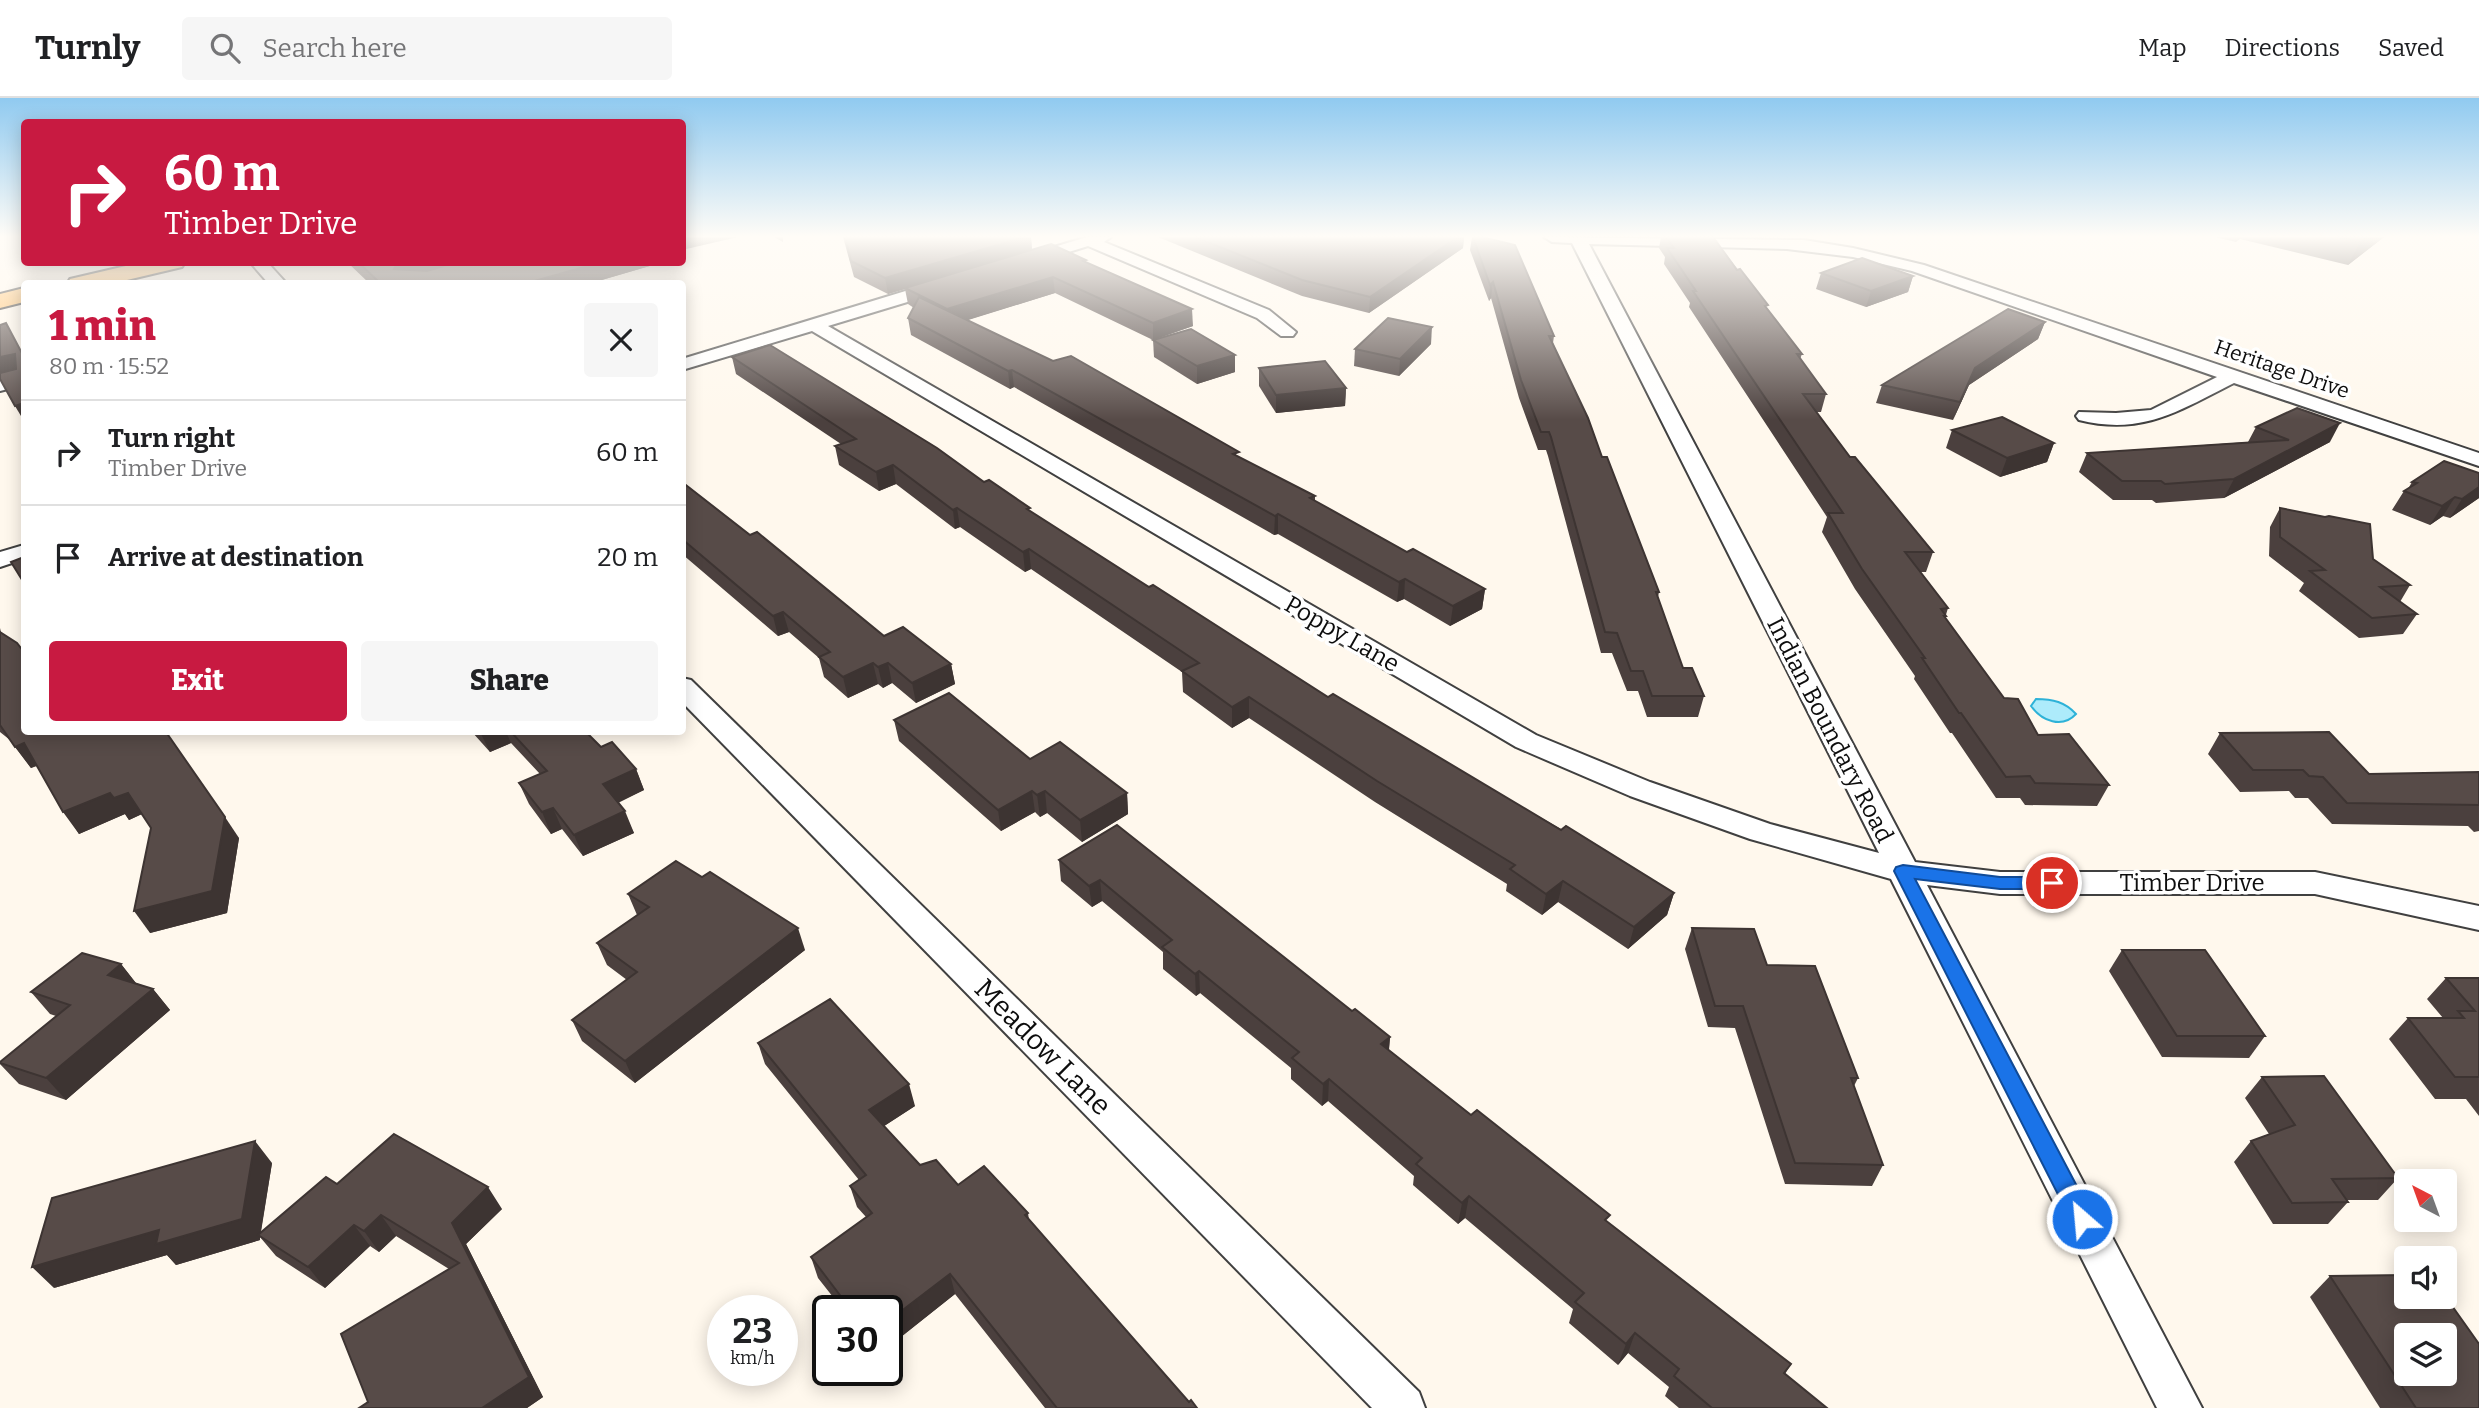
<!DOCTYPE html>
<html lang="en">
<head>
<meta charset="utf-8">
<style>
  :root { --surface:#fff; --page:#f6f6f6; --text:#202124; --muted:#757577; --line:#e0e0e0; --accent:#c81a41 }
  body { margin:0; font-family:Bitter,serif; background:var(--page); color:var(--text); height:100vh; display:flex; flex-direction:column; font-size:26px; white-space:nowrap }
  * { box-sizing:border-box; margin:0 }
  p { font-size:23px; color:var(--muted) }
  .icon { flex:none; width:38px; height:38px; fill:none; stroke:currentColor; stroke-width:2; stroke-linecap:round; stroke-linejoin:round }
  .map { position:relative; flex:1; overflow:hidden }
  .panel { position:absolute; left:21px; top:182px; width:665px; height:455px; display:flex; flex-direction:column; background:var(--surface); border-radius:7px; box-shadow:0 4px 18px #0003 }
  .panel>* { flex:none }
  .top-card { position:absolute; left:21px; top:21px; width:665px; height:147px; border-radius:7px; box-shadow:0 4px 18px #0003; background:#c81a41; color:#fff; overflow:hidden }
  .needle { width:46px; rotate:319deg }
  .buttons { position:absolute; left:2394px; top:1071px; display:grid; gap:14px }
  .buttons a { display:grid; place-items:center; width:63px; height:63px; border-radius:7px; background:var(--surface); box-shadow:0 4px 18px #0003; font-size:35px }
  .speed { position:absolute; left:707px; top:1197px; display:flex; gap:14px; font-size:35px; font-weight:700; text-align:center }
  .speed>* { display:grid; place-content:center; width:91px; height:91px; border-radius:50%; background:var(--surface); box-shadow:0 4px 18px #0003; line-height:1 }
  .speed small { font-size:18px; font-weight:400 }
  .speed .limit { border:4px solid #111; border-radius:10px; background:#fff; color:#111 }
  .pin { position:absolute; display:grid; place-items:center; width:60px; height:60px; color:#fff; margin:-30px; border:4px solid #fff; border-radius:50%; box-shadow:0 2px 7px #0007 }
  .me { position:absolute; width:77px; margin:-38px; rotate:333deg; stroke-linejoin:round; filter:drop-shadow(0 0 5px #0008) }
  .turn { display:flex; align-items:center; gap:24px; height:147px; padding:0 28px; font-size:32px }
  .turn .icon { width:91px; height:91px; stroke-width:2.5 }
  .turn b { display:block; font-size:49px; line-height:60px }
  .round { display:grid; place-items:center; flex:none; width:74px; height:74px; border-radius:7px; background:var(--page) }
  .overview { display:flex; align-items:center; justify-content:space-between; height:119px; padding:0 28px }
  h1 { font-size:42px; font-weight:800; line-height:52px; color:var(--accent) }
  .action { display:flex; gap:14px; margin-top:auto; padding:14px 28px }
  .action a { flex:1; height:80px; border-radius:7px; background:var(--accent); color:#fff; font-size:28px; font-weight:800; line-height:80px; text-align:center }
  .action a+a { background:var(--page); color:var(--text) }
  ul { padding:0; list-style:none }
  li { display:flex; align-items:center; gap:21px; height:105px; padding:0 28px; border-top:2px solid var(--line) }
  li div { flex:1 }
  li b { display:block; font-size:26px }
  li em { font-style:normal }
  header { display:flex; align-items:center; gap:42px; box-sizing:border-box; height:98px; padding:0 35px; background:var(--surface); border-bottom:2px solid var(--line) }
  header strong { font-size:33px }
  nav { display:flex; gap:38px; margin-inline-start:auto; font-size:24px }
  .search { width:490px; height:63px; background:var(--page); display:flex; align-items:center; gap:18px; box-sizing:border-box; padding:0 24px; border-radius:7px; color:var(--muted); font-size:26px }
  .map>svg:first-child { display:block }
</style>
</head>
<body>
<header>
<strong>Turnly</strong>
<div class="search"><svg class="icon" aria-label="search" viewBox="0 0 24 24"><circle cx="10" cy="10" r="6"/><path d="M15 15l6 6"/></svg>Search here</div>
<nav><a>Map</a><a>Directions</a><a>Saved</a></nav>
</header>
<div class="map">
<svg width="2479" height="1310" viewBox="0 0 2479 1310">
  <rect width="100%" height="100%" fill="#fff8ed"/>
  <path fill="#adebfb" stroke="#2eb2d8" stroke-width="2" d="M2036 601C2053 601 2065 604 2076 616 2062 631 2042 623 2031 608Z"/>
  <g fill="none" stroke-linecap="round" stroke-linejoin="round">
    <defs>
      <g id="street">
        <polygon points="1111,139 1104,144 1269,212 1296,234 1293,238 1281,238 1257,220 1088,148 1027,167 1019,162 1021,159 1087,139"/>
        <path d="M1544 139 1804 142 1853 150 1924 167 2479 355V368L2234 285C2180 312 2143 338 2079 322L2076 318 2079 314 2116 315 2151 312 2217 279 1912 173 1853 159 1787 151 1589 146 1915 764 2000 774H2315L2479 808V832L2315 796H2000L1927 787 2202 1310H2157L1891 781 1750 741 1630 698 1516 649 812 233 682 272V261L935 184H947L949 188 947 192 828 228 1536 637 1650 684 1770 726 1879 755 1572 145 1552 144Z"/>
        <polygon points="250,164 267,164 287,186 269,186"/>
        <polygon points="24,275 24,287 0,293 0,281"/>
        <polygon points="24,447 24,461 0,469 0,454"/>
        <polygon points="682,580 691,582 1419,1294 1425,1310 1372,1310 682,604"/>
      </g>
      <g id="primary">
        <polygon points="143,164 185,164 182,169 110,186 67,186 70,181"/>
        <polygon points="24,190 24,204 0,210 0,196"/>
      </g>
    </defs>
    <use href="#street" stroke="#404040" stroke-width="4"/>
    <use href="#primary" stroke="#1e1e1e" stroke-width="4"/>
    <use href="#street" fill="#fff" fill-rule="evenodd"/>
    <use href="#primary" fill="#ffbb5d" fill-rule="evenodd"/>
  </g>
  <g fill="#4b403e">
    <polygon points="774,139 783,139 783,144"/>
    <polygon points="843,139 1031,139 1032,152 1086,164 1193,228 1153,242 1055,195 967,222 1315,398 1315,403 1407,454 1485,491 1482,511 1450,528 1404,501 1397,504 1278,436 1274,437 1014,289 1010,291 911,237 908,220 914,210 908,206 905,191 888,196 854,179"/>
    <polygon points="1158,139 1464,139 1463,150 1369,215 1302,198"/>
    <polygon points="1472,139 1482,139 1554,238 1553,245 1659,494 1658,499 1683,570 1704,598 1698,619 1647,619 1638,593 1627,593 1612,555 1601,555 1548,358 1546,352 1538,352 1519,300 1491,200 1489,203 1470,152"/>
    <polygon points="1661,139 1713,139 1802,256 1800,261 1826,296 1821,314 1816,314 1850,359 1933,454 1926,474 1920,474 1948,510 1945,520 2004,600 2038,637 2109,687 2097,708 2025,707 2020,700 1996,700 1952,635 1950,635 1914,581 1915,578 1855,491 1822,434 1827,419 1689,209 1690,205 1664,166 1665,159 1659,150"/>
    <polygon points="2215,139 2384,139 2348,167 2240,141 2236,144"/>
    <polygon points="347,164 652,164 653,167 588,186 370,186"/>
    <polygon points="1821,175 1913,178 1908,194 1866,209 1816,191"/>
    <polygon points="2045,224 2038,241 1969,287 1953,322 1876,305 1882,287"/>
    <polygon points="1153,242 1235,257 1235,274 1197,286 1154,259"/>
    <polygon points="1431,246 1399,278 1354,268 1355,251"/>
    <polygon points="732,259 984,384 1149,489 1328,599 1674,795 1667,817 1628,851 1558,804 1542,817 1506,793 1507,786 1375,704 1249,620 1232,630 1183,594 1182,574 1031,471 1025,474 960,429 955,431 896,386 879,393 839,367 835,348 841,346 736,276"/>
    <polygon points="1259,270 1346,290 1345,308 1276,315 1259,288"/>
    <polygon points="2256,329 2330,344 2224,400 2156,405 2152,402 2113,402 2079,374 2087,355 2248,344"/>
    <polygon points="1952,332 2054,345 2047,364 2000,379 1946,350"/>
    <polygon points="2479,375 2479,400 2450,420 2443,418 2430,427 2392,412 2404,393 2408,391 2412,384"/>
    <polygon points="682,384 750,437 884,538 951,566 955,586 916,605 892,585 883,590 878,586 848,600 824,579 819,560 789,534 778,538 682,456"/>
    <polygon points="2280,410 2373,461 2410,487 2400,504 2417,516 2403,536 2359,540 2299,493 2304,485 2269,458 2270,429"/>
    <polygon points="0,530 24,634 239,740 227,815 150,835 151,730 142,716 129,722 125,716 79,736 37,668 31,670 10,642 0,634"/>
    <polygon points="894,622 1030,661 1127,695 1128,716 1082,744 1047,715 1040,719 1035,714 1001,733 899,643"/>
    <polygon points="472,634 586,634 601,649 636,671 644,692 618,704 634,735 583,758 562,731 551,736 529,706 519,685 540,676 511,645 490,654"/>
    <polygon points="2220,635 2369,676 2479,674 2479,733 2474,734 2468,728 2332,726 2308,700 2295,700 2289,693 2240,694 2208,656"/>
    <polygon points="1117,727 1352,913 1390,939 1389,952 1607,1124 1791,1266 1785,1276 1827,1310 1679,1310 1665,1298 1669,1289 1628,1255 1618,1267 1569,1225 1573,1211 1465,1120 1458,1126 1413,1087 1414,1078 1328,1003 1322,1008 1291,981 1291,970 1200,895 1196,898 1163,871 1163,854 1102,803 1092,809 1061,783 1059,762"/>
    <polygon points="628,796 805,852 635,985 582,943 572,922 627,882 607,867 597,845 637,817"/>
    <polygon points="1692,830 1767,867 1858,980 1854,988 1883,1067 1872,1088 1785,1086 1735,930 1708,929 1685,851"/>
    <polygon points="2122,852 2265,938 2249,960 2162,959 2109,873"/>
    <polygon points="121,866 136,885 153,891 170,912 66,1002 19,986 0,966 0,964 56,918 50,916 31,894"/>
    <polygon points="2446,880 2479,880 2479,1018 2466,1001 2435,1001 2389,941 2408,920 2443,920 2427,901"/>
    <polygon points="758,945 915,1008 884,1028 920,1067 958,1087 1028,1115 1029,1122 1189,1304 1197,1310 1045,1310 955,1196 887,1250 887,1213 844,1213 818,1180 811,1159 866,1119 857,1109 850,1088 859,1082 765,966"/>
    <polygon points="2262,979 2398,1080 2378,1102 2346,1102 2348,1104 2328,1126 2273,1126 2234,1064 2251,1043 2269,1036 2245,1000"/>
    <polygon points="272,1065 261,1134 337,1086 502,1111 466,1146 543,1299 527,1310 359,1310 368,1304 449,1171 396,1138 379,1154 370,1148 325,1190 276,1158 260,1139 260,1142 176,1167 167,1157 54,1190"/>
    <polygon points="2330,1178 2479,1310 2380,1310 2310,1199"/>
  </g>
  <g fill="#3d3432">
    <polygon points="682,139 738,139 682,152"/>
    <polygon points="1025,139 1031,139 1032,153 888,196 885,180"/>
    <polygon points="1458,139 1464,139 1463,150 1369,215 1370,199"/>
    <polygon points="2367,139 2384,139 2348,167 2360,144"/>
    <polygon points="398,164 463,164 404,179 394,171"/>
    <polygon points="602,164 652,164 653,167 588,186 524,186"/>
    <polygon points="1913,178 1908,194 1866,209 1871,193"/>
    <polygon points="1053,179 1055,195 949,228 947,211"/>
    <polygon points="1493,184 1491,200 1489,203 1490,187"/>
    <polygon points="1192,211 1193,228 1153,242 1153,225"/>
    <polygon points="2045,224 2038,241 1969,287 1953,322 1960,304 1975,270"/>
    <polygon points="1432,229 1431,246 1399,278 1400,261"/>
    <polygon points="15,256 24,271 0,278 0,259"/>
    <polygon points="1235,257 1235,274 1197,286 1197,268"/>
    <polygon points="1012,272 1014,289 1010,291 1008,273"/>
    <polygon points="1346,290 1345,308 1276,315 1276,297"/>
    <polygon points="24,305 24,323 15,308"/>
    <polygon points="2340,325 2330,344 2224,400 2234,381"/>
    <polygon points="2054,345 2047,364 2000,379 2007,360"/>
    <polygon points="893,367 896,386 879,393 876,374"/>
    <polygon points="2479,389 2479,400 2450,420 2462,401"/>
    <polygon points="2455,399 2443,418 2430,427 2442,408"/>
    <polygon points="957,410 960,429 955,431 953,412"/>
    <polygon points="1278,416 1278,436 1274,437 1275,418"/>
    <polygon points="1029,451 1031,471 1025,474 1023,454"/>
    <polygon points="1405,481 1404,501 1397,504 1399,484"/>
    <polygon points="1485,491 1482,511 1450,528 1453,508"/>
    <polygon points="783,514 789,534 778,538 773,518"/>
    <polygon points="873,565 878,586 848,600 843,579"/>
    <polygon points="888,565 892,585 883,590 878,569"/>
    <polygon points="951,566 955,586 916,605 912,585"/>
    <polygon points="1249,599 1249,620 1232,630 1232,609"/>
    <polygon points="480,634 506,634 511,645 490,654"/>
    <polygon points="24,645 39,666 31,670 15,649"/>
    <polygon points="636,671 644,692 612,708 603,686"/>
    <polygon points="1032,693 1035,714 1001,733 998,712"/>
    <polygon points="1045,693 1047,715 1040,719 1037,697"/>
    <polygon points="110,695 128,695 142,716 129,722 125,716 79,736 63,714"/>
    <polygon points="1127,695 1128,716 1082,744 1080,722"/>
    <polygon points="553,710 562,731 551,736 542,714"/>
    <polygon points="625,713 634,735 583,758 574,737"/>
    <polygon points="225,719 239,740 227,815 150,835 134,813"/>
    <polygon points="1100,782 1102,803 1092,809 1089,788"/>
    <polygon points="1563,783 1558,804 1542,817 1546,796"/>
    <polygon points="1674,795 1667,817 1628,851 1634,829"/>
    <polygon points="798,830 805,852 635,985 625,963"/>
    <polygon points="121,866 138,888 108,877"/>
    <polygon points="1199,873 1200,895 1196,898 1195,876"/>
    <polygon points="153,891 170,912 66,1002 46,980"/>
    <polygon points="1390,939 1388,961 1381,946"/>
    <polygon points="1329,981 1328,1003 1322,1008 1323,986"/>
    <polygon points="909,986 915,1008 875,1034 869,1012"/>
    <polygon points="255,1043 272,1065 260,1138 258,1137 260,1139 260,1142 176,1167 167,1157 54,1190 32,1169"/>
    <polygon points="488,1089 502,1111 466,1146 543,1299 527,1310 482,1310 452,1125"/>
    <polygon points="1469,1098 1465,1120 1458,1126 1462,1105"/>
    <polygon points="381,1117 396,1138 379,1154 364,1133"/>
    <polygon points="354,1127 370,1148 325,1190 308,1169"/>
    <polygon points="950,1176 955,1196 887,1250 887,1224"/>
    <polygon points="1635,1235 1628,1255 1618,1267 1626,1246"/>
  </g>
  <g fill="#574b48" stroke="#3d3432" stroke-width="2" fill-rule="evenodd">
    <polygon points="845,139 1025,139 885,180 851,163"/>
    <polygon points="1195,139 1458,139 1370,199 1302,182"/>
    <polygon points="1473,139 1482,139 1515,147 1554,238 1549,238 1588,320 1602,359 1607,359 1659,494 1656,494 1683,570 1692,570 1704,598 1652,598 1643,573 1631,573 1617,535 1605,534 1551,339 1549,334 1541,334 1521,282 1493,184 1490,187"/>
    <polygon points="1665,139 1713,139 1737,172 1740,171 1768,207 1765,208 1802,256 1797,256 1826,296 1803,296 1850,359 1855,359 1933,454 1905,454 1948,510 1941,511 1946,518 1944,518 2004,600 2018,601 2038,637 2069,636 2109,687 2035,685 2030,678 2006,679 1961,615 1959,615 1922,560 1925,560 1862,471 1828,415 1843,415 1693,193 1696,193 1667,150 1674,150"/>
    <polygon points="2337,139 2367,139 2360,144"/>
    <polygon points="1051,146 1086,162 1083,163 1192,211 1153,225 1053,179 947,211 905,190"/>
    <polygon points="1862,160 1913,178 1871,193 1821,175"/>
    <polygon points="358,164 398,164 394,171 427,173 457,164 602,164 524,186 381,186"/>
    <polygon points="919,199 1053,263 1071,258 1239,354 1233,356 1315,398 1310,400 1407,454 1413,451 1485,491 1453,508 1405,481 1399,484 1278,416 1275,418 1012,272 1008,273 908,220"/>
    <polygon points="2008,211 2045,224 1975,270 1960,304 1882,287"/>
    <polygon points="1388,220 1432,229 1400,261 1355,251"/>
    <polygon points="6,225 24,259 24,305 15,308 0,281 0,275 16,271 15,256 0,259 0,227"/>
    <polygon points="1191,231 1235,257 1197,268 1153,242"/>
    <polygon points="770,247 937,350 984,384 989,382 1030,410 1027,411 1149,489 1153,487 1328,599 1333,596 1561,732 1566,728 1674,795 1634,829 1563,783 1546,796 1510,771 1515,767 1377,683 1249,599 1232,609 1182,573 1199,565 1029,451 1023,454 957,410 953,412 893,367 876,374 835,348 856,341 732,259"/>
    <polygon points="1325,263 1346,290 1276,297 1259,270"/>
    <polygon points="2297,310 2340,325 2234,381 2165,386 2161,383 2122,383 2087,355 2289,342 2256,329"/>
    <polygon points="2002,319 2054,345 2007,360 1952,332"/>
    <polygon points="2444,363 2479,375 2479,389 2462,401 2455,399 2442,408 2404,393 2417,385 2412,384"/>
    <polygon points="682,384 750,437 757,434 884,538 903,529 951,566 912,585 888,565 878,569 873,565 843,579 819,559 830,554 783,514 773,518 682,441"/>
    <polygon points="2280,410 2325,419 2329,418 2370,426 2373,461 2410,487 2380,489 2417,516 2372,520 2310,473 2325,472 2280,439"/>
    <polygon points="24,459 24,485 11,464"/>
    <polygon points="0,534 17,545 24,554 24,634 166,634 225,719 212,793 134,813 151,730 128,695 114,700 110,695 63,714 24,645 15,649 0,627"/>
    <polygon points="949,595 1030,661 1060,644 1127,695 1080,722 1045,693 1037,697 1032,693 998,712 894,622"/>
    <polygon points="511,634 586,634 601,649 612,644 636,671 603,686 625,713 574,737 553,710 542,714 519,685 547,673"/>
    <polygon points="2329,634 2369,676 2479,674 2479,707 2347,705 2323,679 2309,678 2303,672 2253,672 2220,635"/>
    <polygon points="1117,727 1352,913 1355,911 1390,939 1381,946 1471,1017 1477,1012 1610,1117 1605,1122 1791,1266 1784,1275 1827,1310 1712,1310 1674,1278 1679,1271 1635,1235 1626,1246 1575,1204 1584,1195 1469,1098 1462,1105 1416,1066 1422,1060 1329,981 1323,986 1292,960 1299,954 1199,873 1195,876 1162,849 1172,842 1100,782 1089,788 1059,762"/>
    <polygon points="676,763 702,779 710,774 798,830 625,963 572,922 637,874 597,845 649,809 628,796"/>
    <polygon points="1692,830 1754,831 1767,867 1815,868 1858,980 1851,980 1883,1067 1795,1065 1743,908 1715,908"/>
    <polygon points="2122,852 2205,852 2265,938 2177,938"/>
    <polygon points="82,855 121,866 108,877 153,891 46,980 0,965 0,964 70,907 31,894"/>
    <polygon points="2446,880 2479,880 2479,979 2455,979 2408,920 2464,920 2458,913 2475,913"/>
    <polygon points="830,901 909,986 869,1012 920,1067 936,1062 958,1087 984,1068 1028,1115 1025,1117 1189,1304 1191,1302 1197,1310 1057,1310 950,1176 887,1224 887,1213 852,1213 811,1159 872,1115 850,1088 866,1077 758,945"/>
    <polygon points="2324,978 2398,1080 2332,1081 2348,1104 2292,1105 2251,1043 2295,1027 2262,979"/>
    <polygon points="394,1036 488,1089 452,1125 529,1279 482,1310 359,1310 368,1304 341,1236 459,1165 381,1117 364,1133 354,1127 308,1169 258,1137 326,1079 337,1086"/>
    <polygon points="255,1043 242,1121 156,1146 159,1132 32,1169 52,1100"/>
    <path d="M2406 1177V1199L2445 1198 2479 1246V1310H2416L2330 1178ZM2406 1237H2445V1276H2406Z"/>
  </g>
  <linearGradient id="sky" x2="0" y2="1"><stop stop-color="#90caf0"/><stop offset="0.43" stop-color="#fffcf7"/><stop offset="1" stop-color="#fffcf7" stop-opacity="0"/></linearGradient>
  <rect width="2479" height="322" fill="url(#sky)"/>
  <polygon fill="#1a73e8" stroke="#114b97" stroke-width="2" points="1903,767 2000,779 2052,779 2058,781 2061,785 2058,790 2052,791 2000,791 1915,781 2090,1113 2093,1121 2090,1128 2082,1131 2074,1128 1894,773 1896,769"/>
  <g text-anchor="middle" dominant-baseline="central" stroke-width="7" stroke-linejoin="round" paint-order="stroke">
    <g font-size="21" fill="#0d0d0d" stroke="#fff">
      <text transform="translate(2282 271) rotate(19)">Heritage Drive</text>
    </g>
    <g font-size="24" fill="#0d0d0d" stroke="#fff">
      <text transform="translate(1342 536) rotate(30)">Poppy Lane</text>
      <text transform="translate(1830 632) rotate(63)">Indian Boundary Road</text>
      <text x="2192" y="785">Timber Drive</text>
    </g>
    <g font-size="28" fill="#0d0d0d" stroke="#fff">
      <text transform="translate(1043 949) rotate(45)">Meadow Lane</text>
    </g>
  </g>
</svg>
<div class="buttons">
<a><svg class="needle" viewBox="-14 -14 28 28"><path d="M0-13l5 13h-10z" fill="#e53935"/><path d="M0 13l5-13h-10z" fill="#757577"/></svg></a>
<a><svg class="icon" aria-label="sound" viewBox="0 0 24 24"><path d="M4 9h4l5-4v14l-5-4H4zM17 9q2 3 0 6"/></svg></a>
<a><svg class="icon" aria-label="layers" viewBox="0 0 24 24"><path d="M12 4l9 5-9 5-9-5zM3 14l9 5 9-5"/></svg></a>
</div>
<div class="speed"><div>23<small>km/h</small></div><div class="limit">30</div></div>
<div class="pin" style="left:2052px;top:785px;background:#d93025"><svg class="icon" aria-label="arrive" viewBox="0 0 24 24"><path d="M6 21V4h12l-3 4 3 4H6"/></svg></div>
<svg class="me" style="left:2082px;top:1121px" viewBox="-20 -20 40 40"><circle r="17" fill="#1a73e8" stroke="#fff" stroke-width="3"/><path d="M0-11L8 9 0 5-8 9z" fill="#fff"/></svg>
<div class="top-card">
<div class="turn"><svg class="icon" aria-label="right" viewBox="0 0 24 24"><path d="M7 20v-9h11M14 6l5 5-5 5"/></svg><div><b>60 m</b>Timber Drive</div></div>
</div>
<section class="panel">
<div class="overview"><div><h1>1 min</h1><p>80 m · 15:52</p></div><a class="round"><svg class="icon" aria-label="close" viewBox="0 0 24 24"><path d="M6 6l12 12M18 6L6 18"/></svg></a></div>
<ul>
<li><svg class="icon" aria-label="right" viewBox="0 0 24 24"><path d="M7 20v-9h11M14 6l5 5-5 5"/></svg><div><b>Turn right</b><p>Timber Drive</p></div><em>60 m</em></li>
<li><svg class="icon" aria-label="arrive" viewBox="0 0 24 24"><path d="M6 21V4h12l-3 4 3 4H6"/></svg><div><b>Arrive at destination</b></div><em>20 m</em></li>
</ul>
<div class="action"><a>Exit</a><a>Share</a></div>
</section>
</div>
</body>
</html>
